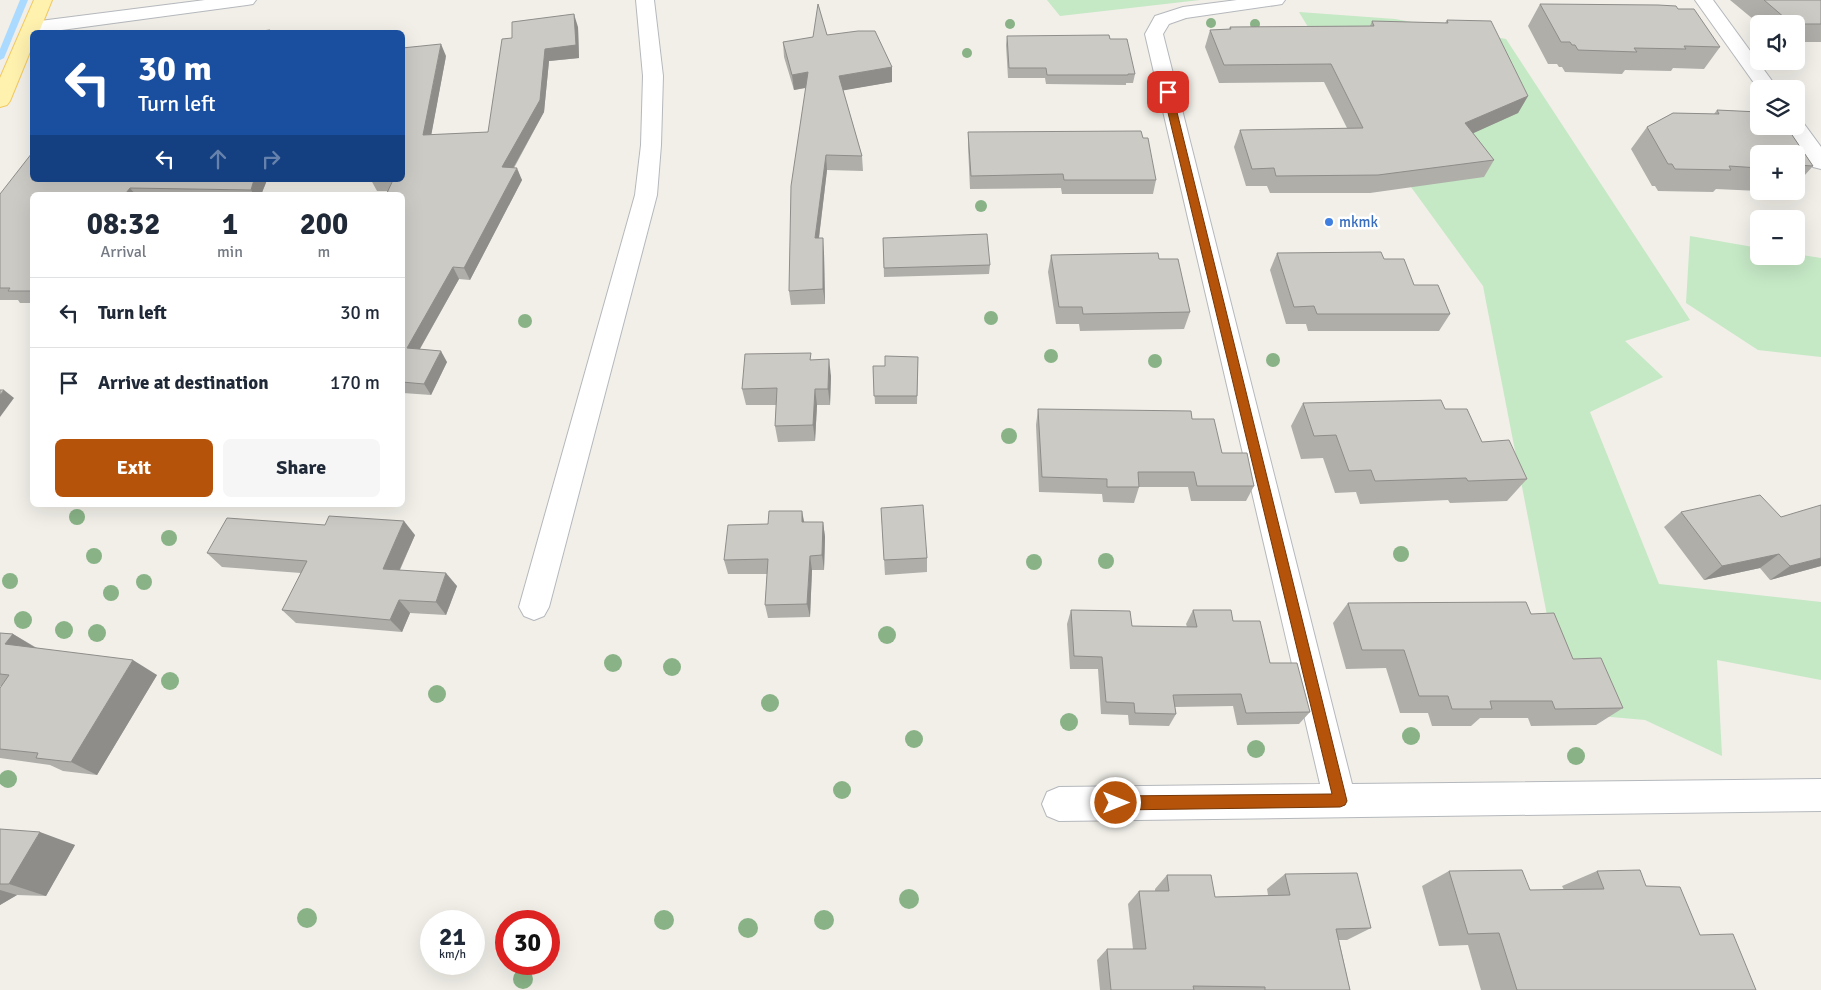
<!DOCTYPE html>
<html lang="en">
<head>
<meta charset="utf-8">
<style>
  :root { --surface:#fff; --page:#f6f6f7; --text:#1f2937; --muted:#747a83; --line:#e0e1e3; --accent:#b45309 }
  body { margin:0; font-family:Signika,sans-serif; background:var(--page); color:var(--text); height:100vh; display:flex; flex-direction:column; font-size:19px; white-space:nowrap }
  * { box-sizing:border-box; margin:0 }
  p { font-size:16px; color:var(--muted) }
  .icon { flex:none; width:28px; height:28px; fill:none; stroke:currentColor; stroke-width:2; stroke-linecap:round; stroke-linejoin:round }
  .map { position:relative; flex:1; overflow:hidden }
  .drawer { position:absolute; left:30px; top:192px; width:375px; height:315px; display:flex; flex-direction:column; background:var(--surface); border-radius:8px; box-shadow:0 5px 20px #0002 }
  .drawer>* { flex:none }
  .guide { position:absolute; left:30px; top:30px; width:375px; height:152px; border-radius:8px; box-shadow:0 5px 20px #0002; background:#1a4fa0; color:#fff; overflow:hidden }
  .controls { position:absolute; left:1750px; top:15px; display:grid; gap:10px }
  .controls a { display:grid; place-items:center; width:55px; height:55px; border-radius:8px; background:var(--surface); box-shadow:0 5px 20px #0002; font-size:25px }
  .speed { position:absolute; left:420px; top:910px; display:flex; gap:10px; font-size:25px; font-weight:700; text-align:center }
  .speed>* { display:grid; place-content:center; width:65px; height:65px; border-radius:50%; background:var(--surface); box-shadow:0 5px 20px #0002; line-height:1 }
  .speed small { font-size:12px; font-weight:400 }
  .speed .limit { border:8px solid #d22; background:#fff; color:#111 }
  .pin { position:absolute; display:grid; place-items:center; width:42px; height:42px; color:#fff; margin:-21px; border-radius:10px; box-shadow:0 2px 8px #0006 }
  .me { position:absolute; width:55px; margin:-28px; rotate:90deg; stroke-linejoin:round; filter:drop-shadow(0 0 4px #0008) }
  .turn { display:flex; align-items:center; gap:18px; height:105px; padding:0 25px; font-size:22px }
  .turn .icon { width:65px; height:65px; stroke-width:2.5 }
  .turn b { display:block; font-size:35px; line-height:42px }
  .lanes { display:flex; align-items:center; height:48px; padding:0 25px; background:#0003; justify-content:center; gap:25px; direction:ltr }
  .lanes .off { opacity:.35 }
  .eta { display:flex; justify-content:space-evenly; align-items:center; height:85px; text-align:center }
  .eta b { font-size:30px; font-weight:700; line-height:35px }
  .primary-button { display:flex; gap:10px; margin-top:auto; padding:10px 25px }
  .primary-button a { flex:1; height:58px; border-radius:8px; background:var(--accent); color:#fff; font-size:20px; font-weight:700; line-height:58px; text-align:center }
  .primary-button a+a { background:var(--page); color:var(--text) }
  ul { padding:0; list-style:none }
  li { display:flex; align-items:center; gap:15px; height:70px; padding:0 25px; border-top:1px solid var(--line) }
  li div { flex:1 }
  li b { display:block; font-size:19px }
  li em { font-style:normal }
  .map>svg:first-child { display:block }
</style>
</head>
<body>
<div class="map">
<svg width="1821" height="990" viewBox="0 0 1821 990">
  <rect width="100%" height="100%" fill="#f1efe8"/>
  <g fill="#c5e8c5">
    <polygon points="1047,0 1200,0 1060,16"/>
    <polygon points="1299,12 1395,19 1506,39 1690,320 1625,341 1663,377 1590,412 1659,584 1821,602 1821,680 1717,660 1722,756 1645,720 1566,713 1483,286 1371,132"/>
    <polygon points="1690,236 1759,248 1759,256 1796,256 1796,254 1821,258 1821,357 1758,350 1686,303"/>
  </g>
  <g fill="none" stroke-linecap="round" stroke-linejoin="round">
    <polygon fill="#aadaff" fill-rule="evenodd" points="20,0 28,0 4,58 0,60 0,49"/>
    <defs>
      <g id="minor">
        <polygon points="205,0 256,0 253,4 247,5 32,34 25,32 23,28 25,24 32,22"/>
        <polygon points="636,0 654,0 663,76 661,145 657,195 549,607 544,616 534,620 524,616 519,607 635,195 641,145 643,76"/>
        <polygon points="1237,0 1285,0 1282,4 1276,5 1186,18 1169,24 1163,34 1352,784 1821,779 1821,811 1059,821 1047,816 1042,804 1047,792 1059,787 1320,784 1145,34 1155,16 1183,7"/>
        <polygon points="1695,0 1713,0 1778,89 1759,90"/>
        <polygon points="1796,120 1802,121 1821,147 1821,169 1813,167 1785,126 1796,126"/>
      </g>
      <polygon id="major" points="34,0 52,0 39,32 32,32 32,47 10,101 7,105 0,107 0,78"/>
    </defs>
    <use href="#minor" stroke="#b5b8bc" stroke-width="2"/>
    <use href="#major" stroke="#f2c960" stroke-width="2"/>
    <use href="#minor" fill="#fff" fill-rule="evenodd"/>
    <use href="#major" fill="#fff2af" fill-rule="evenodd"/>
  </g>
  <g fill="#89b387">
    <circle cx="1211" cy="23" r="5"/>
    <circle cx="1010" cy="24" r="5"/>
    <circle cx="1255" cy="24" r="5"/>
    <circle cx="967" cy="53" r="5"/>
    <circle cx="981" cy="206" r="6"/>
    <circle cx="991" cy="318" r="7"/>
    <circle cx="525" cy="321" r="7"/>
    <circle cx="1051" cy="356" r="7"/>
    <circle cx="1273" cy="360" r="7"/>
    <circle cx="1155" cy="361" r="7"/>
    <circle cx="1009" cy="436" r="8"/>
    <circle cx="77" cy="517" r="8"/>
    <circle cx="169" cy="538" r="8"/>
    <circle cx="1401" cy="554" r="8"/>
    <circle cx="94" cy="556" r="8"/>
    <circle cx="1106" cy="561" r="8"/>
    <circle cx="1034" cy="562" r="8"/>
    <circle cx="10" cy="581" r="8"/>
    <circle cx="144" cy="582" r="8"/>
    <circle cx="111" cy="593" r="8"/>
    <circle cx="23" cy="620" r="9"/>
    <circle cx="64" cy="630" r="9"/>
    <circle cx="97" cy="633" r="9"/>
    <circle cx="887" cy="635" r="9"/>
    <circle cx="613" cy="663" r="9"/>
    <circle cx="672" cy="667" r="9"/>
    <circle cx="170" cy="681" r="9"/>
    <circle cx="437" cy="694" r="9"/>
    <circle cx="770" cy="703" r="9"/>
    <circle cx="1069" cy="722" r="9"/>
    <circle cx="1411" cy="736" r="9"/>
    <circle cx="914" cy="739" r="9"/>
    <circle cx="1256" cy="749" r="9"/>
    <circle cx="1576" cy="756" r="9"/>
    <circle cx="8" cy="779" r="9"/>
    <circle cx="842" cy="790" r="9"/>
    <circle cx="909" cy="899" r="10"/>
    <circle cx="307" cy="918" r="10"/>
    <circle cx="664" cy="920" r="10"/>
    <circle cx="824" cy="920" r="10"/>
    <circle cx="748" cy="928" r="10"/>
    <circle cx="523" cy="979" r="10"/>
  </g>
  <g fill="#afaea9">
    <polygon points="1730,0 1821,0 1821,42 1796,42 1796,24 1759,24"/>
    <polygon points="1540,4 1678,9 1720,47 1704,69 1673,68 1671,71 1625,70 1622,74 1565,72 1562,67 1559,67 1557,64 1548,64 1528,26"/>
    <polygon points="1447,20 1528,96 1518,113 1473,133 1494,160 1484,177 1370,193 1270,193 1267,186 1246,186 1234,147 1240,130 1347,128 1324,82 1219,83 1205,47 1210,30 1229,29 1230,27 1370,26 1372,21 1445,23"/>
    <polygon points="578,27 579,58 549,61 544,112 514,168 522,180 470,280 459,279 420,349 447,362 431,395 403,393 402,393 402,195 388,191 377,191 371,180 402,180 446,56 431,135 488,132 512,38"/>
    <polygon points="827,35 892,67 892,82 843,90 862,156 863,171 827,170 819,238 824,253 825,304 791,305 789,291 806,88 794,90 784,57 783,42"/>
    <polygon points="1007,36 1110,39 1135,74 1133,83 1126,83 1126,85 1046,84 1045,78 1008,78 1006,45"/>
    <polygon points="1717,110 1759,112 1759,126 1786,126 1813,166 1796,185 1796,154 1759,154 1759,191 1716,189 1713,192 1658,191 1655,186 1652,186 1631,149 1647,127 1673,113 1714,114"/>
    <polygon points="968,132 1156,180 1153,194 1062,194 1061,188 970,189 968,146"/>
    <polygon points="32,180 267,180 261,195 32,195 32,303 20,303 18,300 0,300 0,194"/>
    <polygon points="883,238 990,265 989,274 884,277"/>
    <polygon points="1277,253 1384,259 1414,285 1450,314 1439,331 1308,331 1306,324 1286,324 1270,270"/>
    <polygon points="1051,255 1159,259 1190,312 1184,329 1080,331 1079,324 1056,324 1048,272"/>
    <polygon points="918,357 917,404 875,404 873,366 885,366"/>
    <polygon points="812,360 831,376 830,405 817,405 815,441 778,442 775,426 776,405 746,405 742,389"/>
    <polygon points="1303,403 1445,409 1482,442 1527,479 1507,501 1450,503 1448,500 1360,504 1356,492 1335,493 1323,458 1301,459 1291,426"/>
    <polygon points="1038,409 1192,419 1222,453 1254,486 1246,501 1191,501 1188,487 1139,487 1134,503 1103,502 1102,494 1039,492 1036,425"/>
    <polygon points="881,508 927,558 927,572 885,575"/>
    <polygon points="1681,512 1821,566 1770,580 1760,568 1704,580 1664,527"/>
    <polygon points="804,522 823,522 825,537 824,570 812,570 810,617 768,618 765,605 767,574 728,574 724,560"/>
    <polygon points="415,535 400,570 457,586 446,615 410,613 402,632 296,623 282,610 301,573 222,567 207,553"/>
    <polygon points="1348,603 1531,614 1573,659 1623,708 1596,725 1531,726 1528,718 1480,718 1471,726 1432,726 1428,713 1400,713 1386,668 1346,669 1333,623"/>
    <polygon points="1071,610 1132,626 1187,627 1186,624 1193,610 1233,621 1270,663 1310,712 1299,724 1237,725 1233,706 1175,707 1176,714 1169,726 1129,725 1128,715 1101,714 1098,669 1070,669 1067,624"/>
    <polygon points="0,633 13,634 37,648 157,675 97,775 63,771 50,765 0,758 0,688 1,686 0,686"/>
    <polygon points="0,829 75,845 46,896 17,895 0,905"/>
    <polygon points="1449,871 1530,890 1564,890 1562,886 1597,871 1646,886 1700,935 1756,990 1481,990 1468,945 1439,946 1422,886"/>
    <polygon points="1285,874 1371,928 1347,940 1339,940 1350,990 1100,990 1097,960 1107,949 1133,949 1128,904 1139,891 1155,891 1155,889 1167,875 1215,897 1268,895 1267,889"/>
  </g>
  <g fill="#8f8d8a">
    <polygon points="574,14 578,27 579,58 549,61 544,112 507,179 502,167 545,49"/>
    <polygon points="441,44 446,56 429,147 423,135"/>
    <polygon points="892,67 892,82 840,91 839,76"/>
    <polygon points="808,72 809,87 794,90 792,75"/>
    <polygon points="1528,96 1518,113 1456,141 1465,123"/>
    <polygon points="826,155 827,170 817,253 815,238"/>
    <polygon points="517,168 522,180 470,280 464,268"/>
    <polygon points="254,180 267,180 261,195 254,195 251,190"/>
    <polygon points="130,188 136,195 127,195 126,193"/>
    <polygon points="823,238 824,253 825,304 823,289"/>
    <polygon points="453,267 459,279 414,359 407,348"/>
    <polygon points="441,351 447,362 431,395 424,384"/>
    <polygon points="829,359 831,376 830,405 828,389"/>
    <polygon points="815,389 817,405 815,441 813,425"/>
    <polygon points="4,390 14,398 0,417 0,395"/>
    <polygon points="802,511 805,526 802,522"/>
    <polygon points="404,521 415,535 394,582 383,569"/>
    <polygon points="823,522 825,537 824,570 822,555"/>
    <polygon points="1779,554 1760,568 1704,580 1722,566"/>
    <polygon points="810,556 812,570 810,617 807,604"/>
    <polygon points="1821,558 1821,566 1770,580 1790,566"/>
    <polygon points="446,573 457,586 446,615 436,602"/>
    <polygon points="399,600 410,613 402,632 390,620"/>
    <polygon points="13,634 39,650 5,644"/>
    <polygon points="133,660 157,675 97,775 71,762"/>
    <polygon points="40,832 75,845 46,896 9,884"/>
    <polygon points="0,890 17,895 0,905"/>
  </g>
  <g fill="#cccac5" stroke="#8f8d8a">
    <polygon points="1764,0 1821,0 1821,24 1792,24"/>
    <polygon points="818,4 827,35 858,31 875,31 892,67 839,76 862,156 826,155 815,238 823,238 823,289 789,291 791,186 808,72 792,75 783,42 813,37"/>
    <polygon points="1540,4 1658,5 1676,6 1678,9 1694,9 1720,47 1684,46 1686,49 1634,48 1637,52 1578,50 1575,45 1572,45 1570,42 1561,42"/>
    <polygon points="574,14 576,45 545,49 540,100 502,167 517,168 464,268 453,267 407,348 441,351 424,384 402,382 402,195 386,195 393,180 402,180 402,48 441,44 423,135 488,132 502,39 512,38 512,22"/>
    <polygon points="1447,20 1491,21 1528,96 1465,123 1494,160 1378,175 1276,176 1274,168 1252,169 1240,130 1363,128 1331,64 1224,65 1210,30 1231,29 1230,27 1374,26 1372,21 1448,23"/>
    <polygon points="270,30 271,32 253,32"/>
    <polygon points="1109,35 1110,39 1127,39 1135,74 1128,74 1128,75 1047,75 1046,68 1009,68 1007,36"/>
    <polygon points="1717,110 1759,112 1759,126 1786,126 1813,166 1796,165 1796,154 1759,154 1759,168 1729,166 1731,170 1675,169 1672,164 1668,164 1647,127 1673,113 1719,114"/>
    <polygon points="1141,131 1143,138 1148,138 1156,180 1064,180 1063,174 971,176 968,132"/>
    <polygon points="32,153 32,180 254,180 251,190 130,188 126,193 122,193 121,195 32,195 32,291 8,291 10,288 0,288 0,194"/>
    <polygon points="987,234 990,265 884,268 883,238"/>
    <polygon points="1381,252 1384,259 1404,259 1414,285 1438,285 1450,314 1317,314 1314,306 1294,307 1277,253"/>
    <polygon points="1158,253 1159,259 1178,259 1190,312 1083,314 1082,307 1059,307 1051,255"/>
    <polygon points="811,353 810,360 829,359 828,389 815,389 813,425 775,426 777,388 742,389 745,354"/>
    <polygon points="885,356 918,357 917,396 874,396 873,366 885,366"/>
    <polygon points="0,390 4,390 0,395"/>
    <polygon points="1441,400 1445,409 1467,409 1482,442 1509,440 1527,479 1468,481 1466,478 1375,481 1371,470 1349,471 1336,435 1314,436 1303,403"/>
    <polygon points="1038,409 1191,411 1192,419 1214,419 1222,453 1247,453 1254,486 1197,486 1194,472 1138,472 1139,487 1107,487 1107,479 1042,477"/>
    <polygon points="1760,495 1781,517 1821,505 1821,558 1790,566 1779,554 1722,566 1681,512"/>
    <polygon points="923,505 927,558 884,560 881,508"/>
    <polygon points="769,511 802,511 802,522 823,522 822,555 810,556 807,604 765,605 768,559 724,560 728,525 768,524"/>
    <polygon points="329,516 404,521 383,569 446,573 436,602 399,600 390,620 282,610 307,561 207,553 227,518 325,525"/>
    <polygon points="1526,602 1531,614 1554,613 1573,659 1601,658 1623,708 1555,709 1552,701 1490,701 1492,709 1452,709 1448,696 1419,696 1404,650 1362,650 1348,603"/>
    <polygon points="1071,610 1130,611 1132,626 1197,627 1193,610 1231,610 1233,621 1260,621 1270,663 1297,663 1310,712 1246,713 1241,694 1173,695 1176,714 1135,713 1134,703 1106,702 1102,657 1074,656"/>
    <polygon points="0,633 13,634 5,644 133,660 71,762 36,758 38,753 0,749 0,688 9,675 0,674"/>
    <polygon points="0,829 40,832 9,884 0,884"/>
    <polygon points="1522,870 1530,890 1604,889 1597,871 1640,870 1646,886 1680,887 1700,935 1733,934 1756,990 1517,990 1499,933 1468,934 1449,871"/>
    <polygon points="1357,873 1371,928 1336,929 1350,990 1265,990 1265,987 1193,986 1194,990 1111,990 1107,949 1146,949 1139,891 1169,891 1167,875 1211,875 1215,897 1290,895 1285,874"/>
  </g>
  <polygon fill="#b45309" stroke="#753606" points="1165,90 1172,92 1347,801 1345,805 1340,807 1116,810 1111,808 1109,803 1111,798 1116,796 1332,794 1163,92"/>
  <circle fill="#3f7fe0" stroke="#fff" stroke-width="2" cx="1329" cy="222" r="5"/>
  <g text-anchor="middle" dominant-baseline="central" stroke-width="5" stroke-linejoin="round" paint-order="stroke">
    <g font-size="15" fill="#366cbe" stroke="#fff" text-anchor="start">
      <text x="1339" y="222">mkmk</text>
    </g>
  </g>
</svg>
<div class="controls">
<a><svg class="icon" aria-label="sound" viewBox="0 0 24 24"><path d="M4 9h4l5-4v14l-5-4H4zM17 9q2 3 0 6"/></svg></a>
<a><svg class="icon" aria-label="layers" viewBox="0 0 24 24"><path d="M12 4l9 5-9 5-9-5zM3 14l9 5 9-5"/></svg></a>
<a>+</a>
<a>−</a>
</div>
<div class="speed"><div>21<small>km/h</small></div><div class="limit">30</div></div>
<div class="pin" style="left:1168px;top:92px;background:#d93025"><svg class="icon" aria-label="arrive" viewBox="0 0 24 24"><path d="M6 21V4h12l-3 4 3 4H6"/></svg></div>
<svg class="me" style="left:1116px;top:803px" viewBox="-20 -20 40 40"><circle r="17" fill="#b45309" stroke="#fff" stroke-width="3"/><path d="M0-11L8 9 0 5-8 9z" fill="#fff"/></svg>
<div class="guide">
<div class="turn"><svg class="icon" aria-label="left" viewBox="0 0 24 24"><path d="M17 20v-9H6M10 6l-5 5 5 5"/></svg><div><b>30 m</b>Turn left</div></div>
<div class="lanes"><svg class="icon" aria-label="left" viewBox="0 0 24 24"><path d="M17 20v-9H6M10 6l-5 5 5 5"/></svg><svg class="icon off" aria-label="ahead" viewBox="0 0 24 24"><path d="M12 20V5M6 11l6-6 6 6"/></svg><svg class="icon off" aria-label="right" viewBox="0 0 24 24"><path d="M7 20v-9h11M14 6l5 5-5 5"/></svg></div>
</div>
<section class="drawer">
<div class="eta">
<div><b>08:32</b><p>Arrival</p></div>
<div><b>1</b><p>min</p></div>
<div><b>200</b><p>m</p></div>
</div>
<ul>
<li><svg class="icon" aria-label="left" viewBox="0 0 24 24"><path d="M17 20v-9H6M10 6l-5 5 5 5"/></svg><div><b>Turn left</b></div><em>30 m</em></li>
<li><svg class="icon" aria-label="arrive" viewBox="0 0 24 24"><path d="M6 21V4h12l-3 4 3 4H6"/></svg><div><b>Arrive at destination</b></div><em>170 m</em></li>
</ul>
<div class="primary-button"><a>Exit</a><a>Share</a></div>
</section>
</div>
</body>
</html>
